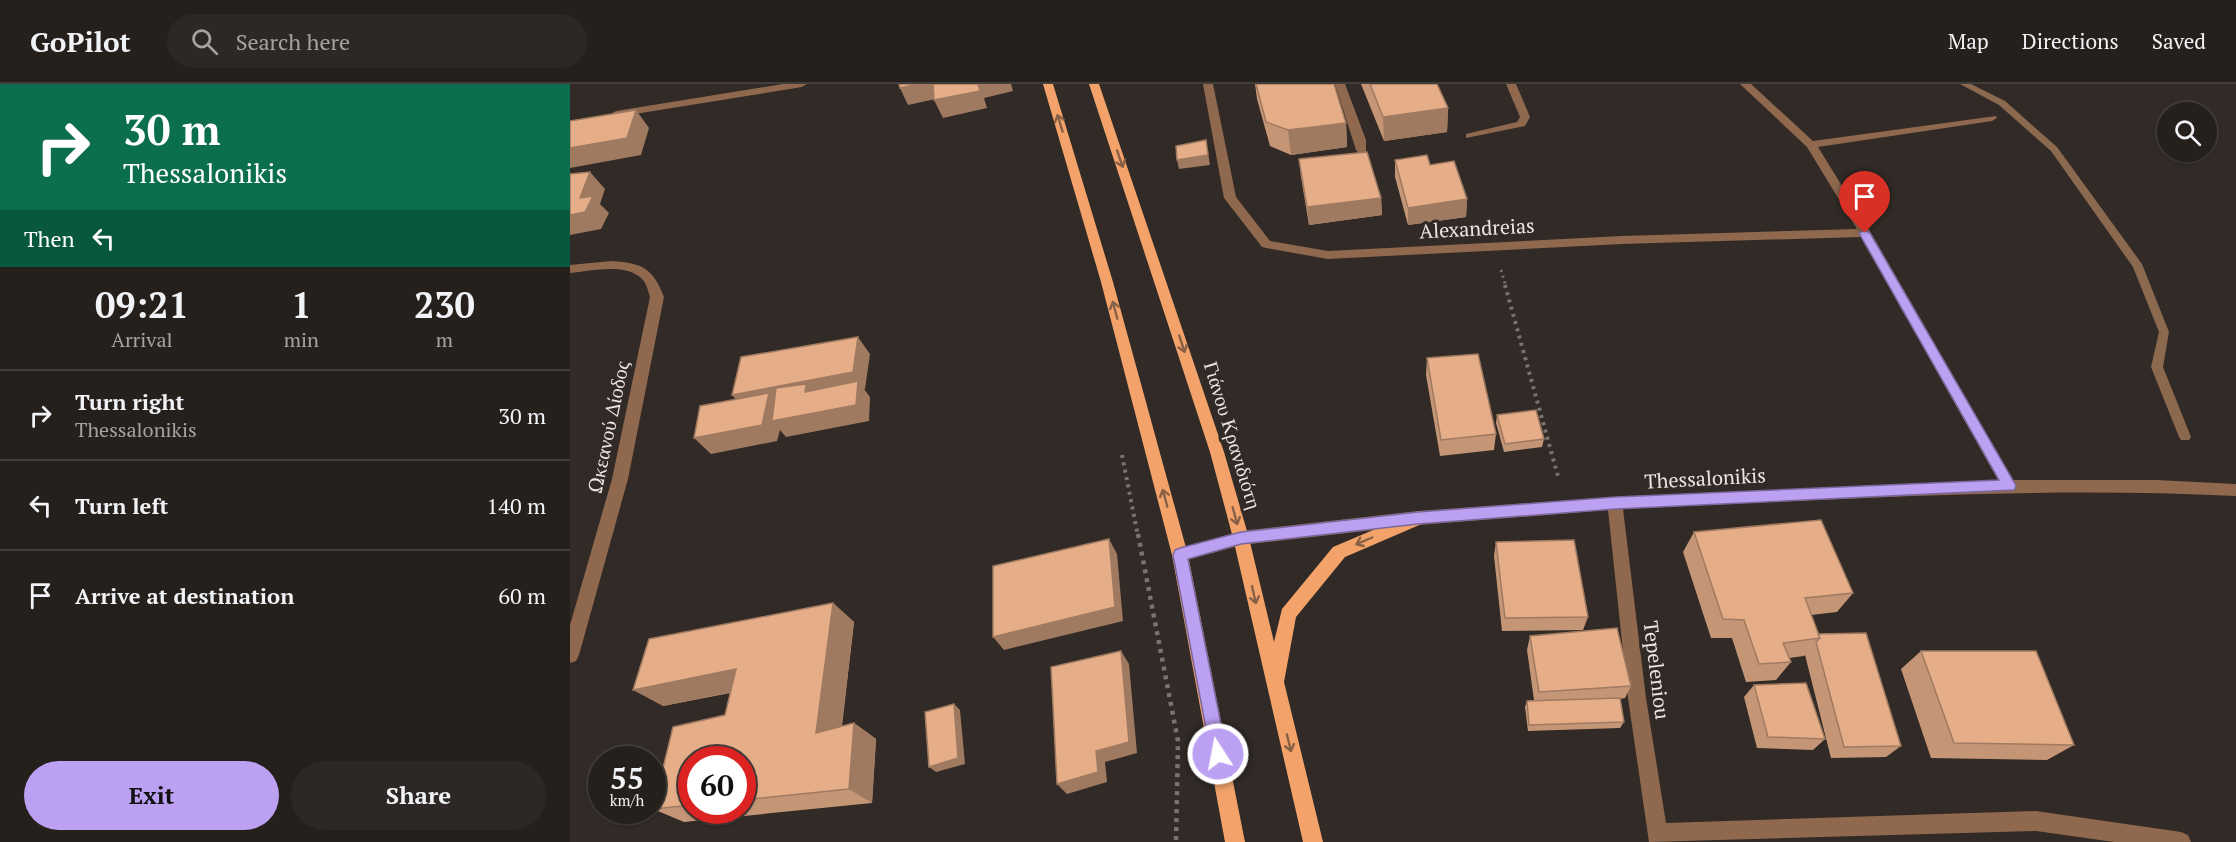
<!DOCTYPE html>
<html lang="en">
<head>
<meta charset="utf-8">
<style>
  :root { --surface:#25201c; --page:#2d2825; --text:#f1f3f6; --muted:#a3a3a3; --line:#423e3b; --accent:#bca0f2 }
  body { margin:0; font-family:"PT Serif",serif; background:var(--page); color:var(--text); height:100vh; display:flex; flex-direction:column; font-size:22px; white-space:nowrap }
  * { box-sizing:border-box; margin:0 }
  p { font-size:20px; color:var(--muted) }
  .icon { flex:none; width:33px; height:33px; fill:none; stroke:currentColor; stroke-width:2; stroke-linecap:round; stroke-linejoin:round }
  .map { position:relative; flex:1; overflow:hidden }
  .drawer { display:flex; flex-direction:column; background:var(--surface); width:570px }
  .drawer>* { flex:none }
  .banner { background:#0b6e4f; color:#fff; overflow:hidden }
  .tools { position:absolute; left:1587px; top:18px; display:grid; gap:12px }
  .tools a { display:grid; place-items:center; width:60px; height:60px; border-radius:50%; background:var(--surface); box-shadow:0 2px 4px #0004,0 0 0 2px var(--line); font-size:30px }
  .speed { position:absolute; left:18px; top:662px; display:flex; gap:12px; font-size:30px; font-weight:700; text-align:center }
  .speed>* { display:grid; place-content:center; width:78px; height:78px; border-radius:50%; background:var(--surface); box-shadow:0 2px 4px #0004,0 0 0 2px var(--line); line-height:1 }
  .speed small { font-size:15px; font-weight:400 }
  .speed .limit { border:9px solid #d22; background:#fff; color:#111 }
  .pin { position:absolute; display:grid; place-items:center; width:51px; height:51px; color:#fff; margin:-62px -26px; border-radius:50% 50% 50% 0; rotate:-45deg; box-shadow:0 0 6px #0007 }
  .pin .icon { rotate:45deg }
  .me { position:absolute; width:66px; margin:-33px; rotate:349deg; stroke-linejoin:round; filter:drop-shadow(0 0 4px #0008) }
  .turn { display:flex; align-items:center; gap:21px; height:126px; padding:0 24px; font-size:27px }
  .turn .icon { width:78px; height:78px; stroke-width:2.5 }
  .turn b { display:block; font-size:42px; line-height:51px }
  .then { display:flex; align-items:center; height:57px; padding:0 24px; background:#0003; gap:12px; font-size:22px }
  .eta { display:flex; justify-content:space-evenly; align-items:center; height:102px; text-align:center }
  .eta b { font-size:36px; font-weight:700; line-height:42px }
  .button { display:flex; gap:12px; margin-top:auto; padding:12px 24px }
  .button a { flex:1; height:69px; border-radius:36px; background:var(--accent); color:#111; font-size:24px; font-weight:700; line-height:69px; text-align:center }
  .button a+a { background:var(--page); color:var(--text) }
  ul { padding:0; list-style:none }
  li { display:flex; align-items:center; gap:18px; height:90px; padding:0 24px; border-top:2px solid var(--line) }
  li div { flex:1 }
  li b { display:block; font-size:22px }
  li em { font-style:normal }
  header { display:flex; align-items:center; gap:36px; box-sizing:border-box; height:84px; padding:0 30px; background:var(--surface); border-bottom:2px solid var(--line) }
  header strong { font-size:28px }
  nav { display:flex; gap:33px; margin-inline-start:auto; font-size:21px }
  .search { width:420px; height:54px; background:var(--page); display:flex; align-items:center; gap:15px; box-sizing:border-box; padding:0 21px; border-radius:33px; color:var(--muted); font-size:22px }
  main { display:flex; flex:1; min-height:0 }
  .map>svg:first-child { display:block }
</style>
</head>
<body>
<header>
<strong>GoPilot</strong>
<div class="search"><svg class="icon" aria-label="search" viewBox="0 0 24 24"><circle cx="10" cy="10" r="6"/><path d="M15 15l6 6"/></svg>Search here</div>
<nav><a>Map</a><a>Directions</a><a>Saved</a></nav>
</header>
<main>
<section class="drawer">
<div class="banner">
<div class="turn"><svg class="icon" aria-label="right" viewBox="0 0 24 24"><path d="M7 20v-9h11M14 6l5 5-5 5"/></svg><div><b>30 m</b>Thessalonikis</div></div>
<div class="then">Then<svg class="icon" aria-label="left" viewBox="0 0 24 24"><path d="M17 20v-9H6M10 6l-5 5 5 5"/></svg></div>
</div>
<div class="eta">
<div><b>09:21</b><p>Arrival</p></div>
<div><b>1</b><p>min</p></div>
<div><b>230</b><p>m</p></div>
</div>
<ul>
<li><svg class="icon" aria-label="right" viewBox="0 0 24 24"><path d="M7 20v-9h11M14 6l5 5-5 5"/></svg><div><b>Turn right</b><p>Thessalonikis</p></div><em>30 m</em></li>
<li><svg class="icon" aria-label="left" viewBox="0 0 24 24"><path d="M17 20v-9H6M10 6l-5 5 5 5"/></svg><div><b>Turn left</b></div><em>140 m</em></li>
<li><svg class="icon" aria-label="arrive" viewBox="0 0 24 24"><path d="M6 21V4h12l-3 4 3 4H6"/></svg><div><b>Arrive at destination</b></div><em>60 m</em></li>
</ul>
<div class="button"><a>Exit</a><a>Share</a></div>
</section>
<div class="map">
<svg width="1666" height="758" viewBox="0 0 1666 758">
  <rect width="100%" height="100%" fill="#312a26"/>
  <g fill="none" stroke-linecap="round" stroke-linejoin="round">
    <polygon fill="#8b694f" fill-rule="evenodd" points="1390,0 1401,0 1435,17 1487,63 1572,180 1599,248 1593,283 1621,353 1619,356 1611,356 1609,353 1581,283 1589,248 1563,183 1481,67 1429,21"/>
    <polyline stroke="#7a7370" stroke-width="3" stroke-dasharray="2 4" stroke-linecap="butt" points="931,186 936,203"/>
    <g stroke="#7a7370" stroke-width="4" stroke-dasharray="3 4.5" stroke-linecap="butt">
      <polyline points="935,201 989,396"/>
      <polyline points="552,371 568,452"/>
    </g>
    <polyline stroke="#7a7370" stroke-width="4.5" stroke-dasharray="4 5" stroke-linecap="butt" points="568,450 608,657 606,758"/>
    <g fill="#8f684e" fill-rule="evenodd">
      <polygon points="213,0 237,0 232,3 46,33 41,30 46,27"/>
      <path d="M633 0H643L666 113 700 157 758 167 1052 152 1287 145 1237 63 1170 0H1181L1243 57 1426 32 1427 34 1422 37 1248 63 1301 149 1443 396H1586L1666 400V412C1462 402 1258 416 1053 425L1076 614 1096 739 1466 727 1611 748 1618 751 1621 758H1544L1466 747 1079 758 1058 614 1038 426 848 441 671 461 610 478 604 476 602 471 604 466 671 447 848 427 1045 413 1428 396 1291 153 1052 160 758 175 696 164 692 163 654 114Z"/>
      <polygon points="765,0 775,0 796,56 796,68 788,68 786,66"/>
      <polygon points="936,0 946,0 960,33 955,42 896,54 896,50 947,38 950,33"/>
      <path d="M42 177C72 179 83 184 94 213L58 395 9 571 6 577 0 579V541L42 395 80 213C78 207 77 201 73 196 57 178 21 187 0 189V181Z"/>
    </g>
    <g fill="#f3a36a" fill-rule="evenodd">
      <polygon points="473,0 483,0 543,198 618,471 675,758 655,758 602,471 531,198"/>
      <polygon points="519,0 529,0 654,368 679,454 704,558 712,525 763,463 848,427 854,429 856,434 854,439 775,473 726,533 714,598 753,758 733,758 663,454 640,368"/>
    </g>
  </g>
  <g fill="#c59676" fill-rule="evenodd">
    <polygon points="685,0 764,0 776,39 777,63 721,71 700,62 687,15"/>
    <polygon points="791,0 867,0 878,24 877,48 814,57"/>
    <polygon points="729,75 811,114 812,131 739,141 731,93"/>
    <polygon points="825,76 860,81 897,115 896,133 838,141 825,93"/>
    <polygon points="857,274 926,350 924,366 870,372 856,291"/>
    <polygon points="927,331 974,355 972,363 934,368 926,339"/>
    <polygon points="1124,448 1283,509 1267,528 1241,531 1248,550 1331,662 1316,673 1261,674 1235,571 1234,572 1219,574 1221,578 1206,596 1176,598 1162,554 1141,554 1113,468"/>
    <polygon points="926,458 1018,533 1013,546 932,547 924,472"/>
    <path d="M263 519 284 538 272 642 284 639 306 655 302 719 114 738 83 725 155 631 160 609 93 622ZM122 675H172V726H122Z"/>
    <polygon points="960,552 1061,602 1055,614 1050,615 1054,638 1050,644 958,647 955,623 957,617 964,616 957,566"/>
    <polygon points="1351,567 1504,661 1477,676 1361,674 1331,585"/>
    <polygon points="1184,601 1255,655 1243,666 1187,664 1174,613"/>
  </g>
  <g fill="#a07a60">
    <polygon points="348,0 364,0 370,14 338,21 330,4"/>
    <polygon points="408,0 441,0 443,7 414,14 417,24 373,34 364,16"/>
    <polygon points="878,24 877,48 814,57 813,33"/>
    <polygon points="66,26 79,44 71,71 0,84 0,64"/>
    <polygon points="776,39 777,63 721,71 718,46"/>
    <polygon points="636,56 640,81 609,85 607,76"/>
    <polygon points="20,88 35,105 30,120 39,129 31,145 0,151 0,131 10,114"/>
    <polygon points="811,114 812,131 739,141 737,123"/>
    <polygon points="897,115 896,133 838,141 838,124"/>
    <polygon points="288,253 300,270 295,305 294,305 300,313 299,337 216,353 210,346 207,357 141,370 124,354 177,328 162,311"/>
    <polygon points="539,455 547,470 553,537 434,566 423,553"/>
    <polygon points="263,519 284,538 269,664 246,649"/>
    <polygon points="551,567 559,580 567,669 535,678 537,698 497,710 487,700"/>
    <polygon points="166,585 191,602 93,622 63,606"/>
    <polygon points="384,620 390,626 395,680 366,688 359,683"/>
    <polygon points="284,639 306,655 302,719 279,705"/>
  </g>
  <g fill="#e5ae89" stroke="#a07a60" stroke-width="1.5">
    <polygon points="329,0 348,0 330,4"/>
    <polygon points="363,0 408,0 410,7 364,16"/>
    <polygon points="686,0 764,0 776,39 718,46 696,38"/>
    <polygon points="800,0 867,0 878,24 813,33"/>
    <polygon points="66,26 57,54 0,64 0,37"/>
    <polygon points="636,56 638,71 607,76 606,62"/>
    <polygon points="797,68 811,114 737,123 729,75"/>
    <polygon points="857,71 860,81 884,77 897,115 838,124 825,76"/>
    <polygon points="20,88 10,114 23,112 15,128 0,131 0,90"/>
    <polygon points="288,253 283,288 162,311 171,273"/>
    <polygon points="908,270 926,350 871,356 857,274"/>
    <polygon points="288,297 286,321 202,337 206,304 236,300 235,308"/>
    <polygon points="199,309 192,341 124,354 130,322"/>
    <polygon points="966,326 974,355 935,360 927,331"/>
    <polygon points="1251,436 1283,509 1235,514 1250,554 1213,559 1221,578 1189,580 1174,536 1153,535 1124,448"/>
    <polygon points="539,455 545,523 423,553 423,482"/>
    <polygon points="1004,456 1018,533 935,534 926,458"/>
    <polygon points="263,519 246,649 284,639 279,705 172,716 172,675 122,675 122,721 83,725 103,643 155,631 166,585 63,606 79,555"/>
    <polygon points="1047,544 1061,602 969,608 960,552"/>
    <polygon points="1296,549 1331,662 1274,663 1246,558 1250,554 1248,550"/>
    <polygon points="551,567 559,658 526,667 528,688 487,700 481,583"/>
    <polygon points="1351,567 1466,567 1504,661 1384,659"/>
    <polygon points="1236,599 1255,655 1198,653 1184,601"/>
    <polygon points="1050,614 1054,638 959,641 957,617"/>
    <polygon points="384,620 388,674 359,683 355,628"/>
  </g>
  <defs><path id="oneway-shaft" d="M-6 0H5M1.5-3L5.5 0L1.5 3" fill="none" stroke-width="1.6" stroke-linecap="round" stroke-linejoin="round" transform="scale(1.5)"/></defs>
  <g stroke="#886045">
    <use href="#oneway-shaft" transform="translate(490 39) rotate(-107)"/>
    <use href="#oneway-shaft" transform="translate(550 75) rotate(71)"/>
    <use href="#oneway-shaft" transform="translate(545 226) rotate(-105)"/>
    <use href="#oneway-shaft" transform="translate(612 260) rotate(72)"/>
    <use href="#oneway-shaft" transform="translate(595 414) rotate(-105)"/>
    <use href="#oneway-shaft" transform="translate(665 432) rotate(75)"/>
    <use href="#oneway-shaft" transform="translate(794 457) rotate(157)"/>
    <use href="#oneway-shaft" transform="translate(684 511) rotate(77)"/>
    <use href="#oneway-shaft" transform="translate(719 659) rotate(76)"/>
  </g>
  <polygon fill="#bca0f2" stroke="#7a689d" stroke-width="1.5" points="1295,146 1300,149 1444,398 1446,402 1444,406 1045,425 848,440 671,460 618,475 657,670 654,676 648,678 642,676 603,471 605,466 610,464 671,448 848,428 1045,413 1429,396 1289,149"/>
  <g text-anchor="middle" dominant-baseline="central" stroke-width="6" stroke-linejoin="round" paint-order="stroke">
    <g font-size="20" fill="#ebe6e3" stroke="#312a26">
      <text transform="translate(907 144) rotate(-3)">Alexandreias</text>
      <text transform="translate(38 343) rotate(-78)">Ωκεανού Δίοδος</text>
      <text transform="translate(663 351) rotate(73)">Γιάνου Κρανιδιότη</text>
      <text transform="translate(1135 394) rotate(-3)">Thessalonikis</text>
      <text transform="translate(1087 586) rotate(83)">Tepeleniou</text>
    </g>
  </g>
</svg>
<div class="tools">
<a><svg class="icon" aria-label="search" viewBox="0 0 24 24"><circle cx="10" cy="10" r="6"/><path d="M15 15l6 6"/></svg></a>
</div>
<div class="speed"><div>55<small>km/h</small></div><div class="limit">60</div></div>
<div class="pin" style="left:1295px;top:149px;background:#d93025"><svg class="icon" aria-label="arrive" viewBox="0 0 24 24"><path d="M6 21V4h12l-3 4 3 4H6"/></svg></div>
<svg class="me" style="left:648px;top:670px" viewBox="-20 -20 40 40"><circle r="17" fill="#bca0f2" stroke="#fff" stroke-width="3"/><path d="M0-11L8 9 0 5-8 9z" fill="#fff"/></svg>
</div>
</main>
</body>
</html>
